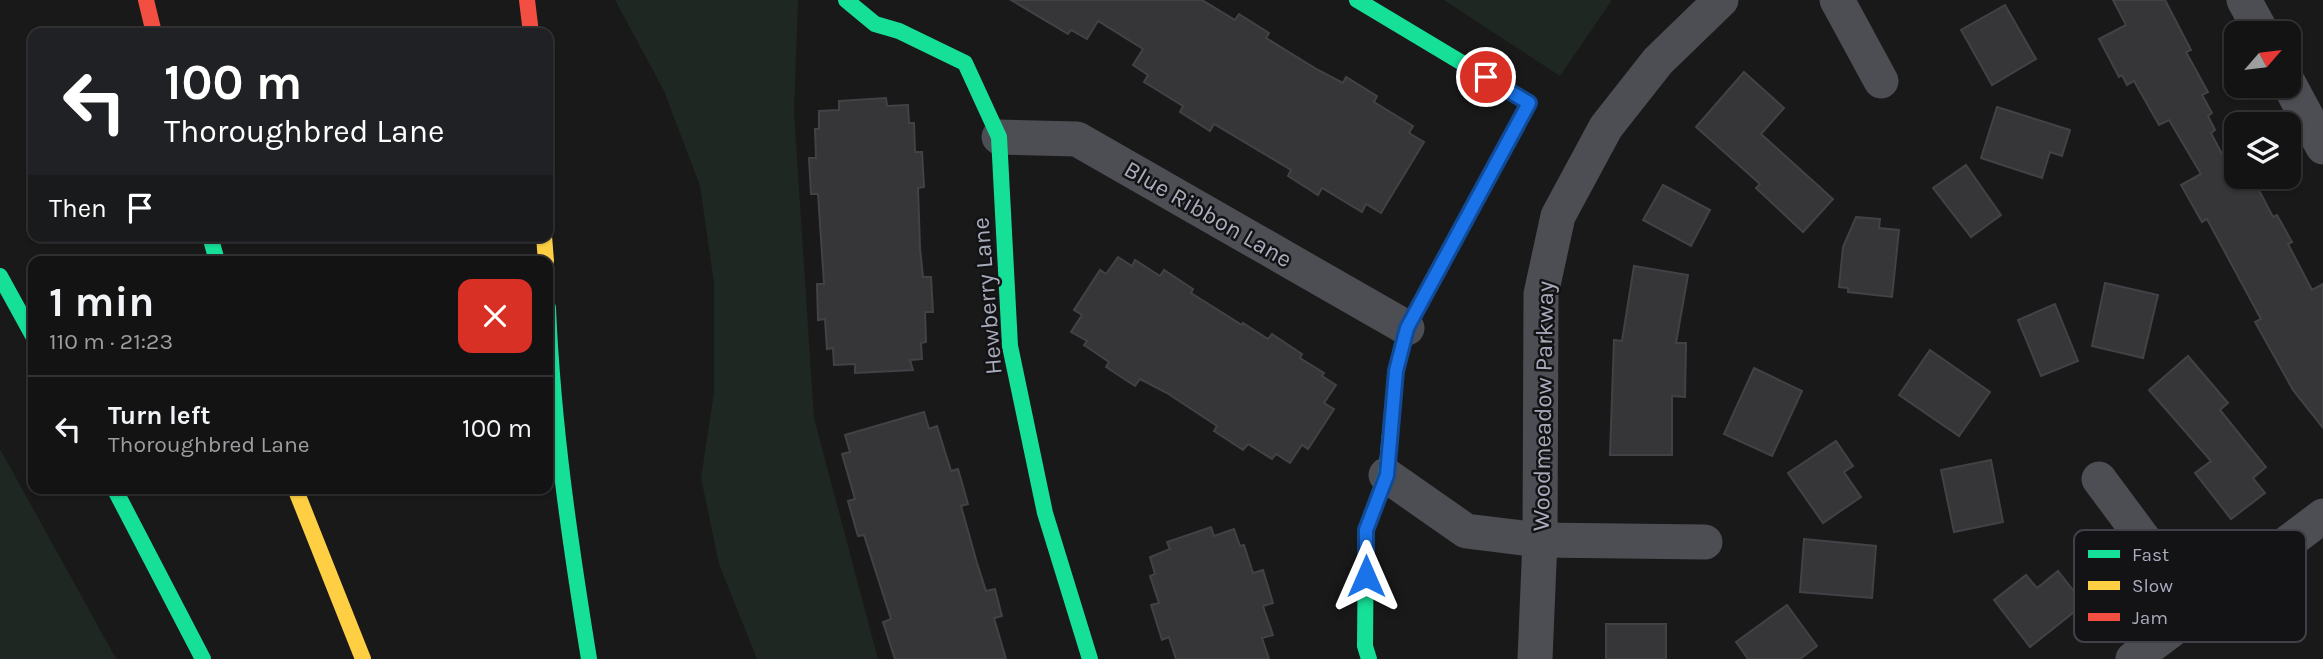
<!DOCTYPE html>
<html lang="en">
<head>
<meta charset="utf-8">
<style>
  :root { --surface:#131314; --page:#202022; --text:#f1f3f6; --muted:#9d9ea0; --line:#323234 }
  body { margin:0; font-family:Karla,sans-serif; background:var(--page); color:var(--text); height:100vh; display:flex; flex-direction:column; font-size:26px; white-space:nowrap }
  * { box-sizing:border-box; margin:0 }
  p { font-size:23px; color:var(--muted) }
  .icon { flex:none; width:38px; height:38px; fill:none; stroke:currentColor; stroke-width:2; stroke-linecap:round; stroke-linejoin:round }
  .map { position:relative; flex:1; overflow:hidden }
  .drawer { position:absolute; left:28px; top:256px; width:525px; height:238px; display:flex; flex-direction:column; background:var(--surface); border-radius:14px; box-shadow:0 2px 5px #0004,0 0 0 2px var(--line) }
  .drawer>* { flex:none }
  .banner { position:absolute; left:28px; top:28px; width:525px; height:214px; border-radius:14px; box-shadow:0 2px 5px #0004,0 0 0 2px var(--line); background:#202124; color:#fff; overflow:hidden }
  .needle { width:46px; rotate:62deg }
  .tools { position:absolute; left:2224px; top:21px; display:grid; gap:14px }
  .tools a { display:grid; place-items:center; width:77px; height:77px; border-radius:14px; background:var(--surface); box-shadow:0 2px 5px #0004,0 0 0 2px var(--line); font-size:35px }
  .pin { position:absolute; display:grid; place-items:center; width:60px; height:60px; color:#fff; margin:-30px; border:4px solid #fff; border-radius:50%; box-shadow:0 2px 7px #0007 }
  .me { position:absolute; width:77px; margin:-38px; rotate:0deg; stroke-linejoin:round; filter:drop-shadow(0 0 5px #0008) }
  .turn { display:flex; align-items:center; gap:24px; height:147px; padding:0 21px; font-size:32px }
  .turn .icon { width:91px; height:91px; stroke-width:2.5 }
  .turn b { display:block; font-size:49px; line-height:60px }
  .then { display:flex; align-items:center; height:66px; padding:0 21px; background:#0003; gap:14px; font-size:26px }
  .round { display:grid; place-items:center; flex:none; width:74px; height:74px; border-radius:14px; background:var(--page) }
  .summary { display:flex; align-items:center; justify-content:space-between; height:119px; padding:0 21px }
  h1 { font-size:42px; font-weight:700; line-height:52px }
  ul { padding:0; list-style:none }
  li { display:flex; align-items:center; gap:21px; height:105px; padding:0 21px; border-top:2px solid var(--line) }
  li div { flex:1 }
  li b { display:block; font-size:26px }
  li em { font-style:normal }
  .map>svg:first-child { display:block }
</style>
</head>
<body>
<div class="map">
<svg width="2323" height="659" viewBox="0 0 2323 659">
  <rect width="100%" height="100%" fill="#19191a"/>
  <g fill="#1e2721">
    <polygon points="615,0 798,0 794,112 814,418 878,659 757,659 719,564 701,478 714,392 714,283 700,186 664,91"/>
    <polygon points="1444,0 1612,0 1560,76"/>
    <polygon points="0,449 114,655 117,659 0,659"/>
  </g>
  <g fill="#363638" stroke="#424246" stroke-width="2">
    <polygon points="1011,0 1202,0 1235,20 1239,14 1269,33 1266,38 1318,70 1343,83 1346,77 1377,96 1374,102 1413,126 1409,133 1424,142 1381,213 1366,204 1362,212 1322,188 1318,195 1288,176 1291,170 1214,124 1210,131 1180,112 1183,106 1144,82 1148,75 1133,65 1143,49 1098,21 1087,39 1071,30 1068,34"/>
    <polygon points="2113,0 2165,0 2191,50 2186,52 2208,92 2202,95 2212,113 2208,116 2215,130 2211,133 2234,177 2252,177 2273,217 2277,215 2292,242 2288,244 2312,290 2323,284 2323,428 2293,390 2255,322 2261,319 2207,219 2202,222 2181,185 2201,174 2169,120 2159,125 2134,81 2127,85 2122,75 2119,77 2099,39 2126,25"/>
    <polygon points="2005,5 2036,59 1992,85 1961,30"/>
    <polygon points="1744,72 1784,108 1761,134 1833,199 1803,232 1756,188 1760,184 1696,127"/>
    <polygon points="886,98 887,106 908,105 909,123 914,123 915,152 922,152 924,187 918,188 920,248 923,277 931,277 933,312 925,312 926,342 921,343 922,359 910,360 913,370 855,373 855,364 834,365 833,348 827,349 825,319 818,320 817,284 824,284 818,194 811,194 809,158 816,158 815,129 819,129 819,111 839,110 839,101"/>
    <polygon points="1997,107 2070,130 2062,156 2050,152 2042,178 1981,158"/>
    <polygon points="1966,165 2001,215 1971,237 1933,188"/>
    <polygon points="1663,185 1710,210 1691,246 1643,220"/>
    <polygon points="1856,217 1880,219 1879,228 1899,230 1892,297 1848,292 1848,288 1839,287 1843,247"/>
    <polygon points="1118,257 1132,266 1135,260 1160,276 1164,270 1193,289 1191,293 1242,325 1243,323 1268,339 1272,334 1302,354 1300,358 1324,373 1322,376 1336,385 1324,403 1334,409 1308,449 1302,445 1290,463 1276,454 1272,459 1248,444 1243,450 1214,431 1217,426 1167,393 1140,379 1135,386 1106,367 1109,362 1084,345 1087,341 1071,332 1082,315 1074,310 1100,270 1106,274"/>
    <polygon points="1634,266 1688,275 1676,343 1686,343 1685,397 1672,396 1672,455 1610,455 1614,340 1622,341"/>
    <polygon points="2105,283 2158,295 2143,358 2092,346"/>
    <polygon points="2055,304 2078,361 2041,376 2018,320"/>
    <polygon points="1930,350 1990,392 1959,436 1899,395"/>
    <polygon points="2188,356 2228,403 2220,410 2266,467 2253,478 2265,493 2231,519 2195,473 2211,461 2149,390"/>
    <polygon points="1754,368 1802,391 1772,456 1724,434"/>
    <polygon points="924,412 929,429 937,426 951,471 958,469 968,504 961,506 977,563 986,591 995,589 1002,616 994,618 1006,659 895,659 883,622 891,619 864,535 858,536 848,501 855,499 842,454 850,452 845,435"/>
    <polygon points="1836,441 1853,466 1844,472 1861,497 1823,523 1788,473"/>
    <polygon points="1991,460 2003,522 1954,532 1941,470"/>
    <polygon points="1211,527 1214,536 1234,529 1240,546 1244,545 1253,573 1263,570 1273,603 1263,606 1273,635 1262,638 1269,659 1176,659 1169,637 1162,640 1151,605 1159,603 1150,576 1155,574 1150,557 1170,549 1167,542"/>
    <polygon points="1804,539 1876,546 1872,598 1800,592"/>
    <polygon points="2058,571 2084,604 2030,647 1994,600 2026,575 2037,588"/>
    <polygon points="1787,605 1817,646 1800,659 1748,659 1736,642"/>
    <rect x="1606" y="624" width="60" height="35"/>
  </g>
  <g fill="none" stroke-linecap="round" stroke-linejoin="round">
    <g stroke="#4d4e53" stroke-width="35">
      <polyline points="1837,0 1881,81"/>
      <polyline points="2244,0 2262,33"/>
      <polyline points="2289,84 2323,147"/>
      <polyline points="999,137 1077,139 1407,328"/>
      <polyline points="1386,475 1466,531 1540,540 1705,542"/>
      <polyline points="2099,479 2197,611"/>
      <polyline points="1535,659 1540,540 1541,294 1558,216 1606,127 1658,61 1721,0"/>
      <polyline points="2133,659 2323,516"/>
    </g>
    <g stroke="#16e098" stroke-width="16">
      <polyline points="846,0 875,24 899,31 965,63 999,137 1010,346 1045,513 1090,659"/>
      <polyline points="1357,0 1529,103 1407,328 1396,371 1386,475 1366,529 1365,646 1369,659"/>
      <polyline points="210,236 217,261"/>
      <polyline points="0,276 33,336"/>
      <path d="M548 308C553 427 570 542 589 659"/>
      <polyline points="114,488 203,659"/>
    </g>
    <g stroke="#ffcf43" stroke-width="16">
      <polyline points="544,236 546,261"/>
      <polyline points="295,488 363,659"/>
    </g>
    <g stroke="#f24e42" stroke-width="16">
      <polyline points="146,0 154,33"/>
      <polyline points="527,0 531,33"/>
    </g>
  </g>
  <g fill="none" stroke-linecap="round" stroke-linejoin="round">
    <defs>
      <polyline id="route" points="1366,576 1366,530 1387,475 1396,371 1407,328 1529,103 1486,77"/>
    </defs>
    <use href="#route" stroke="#114b97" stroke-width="18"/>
    <use href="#route" stroke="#1a73e8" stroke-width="12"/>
  </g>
  <g text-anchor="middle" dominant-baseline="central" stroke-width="5" stroke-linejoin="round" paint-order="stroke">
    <g font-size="24" fill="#a9acbc" stroke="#131316">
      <text transform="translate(1208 214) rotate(30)">Blue Ribbon Lane</text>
      <text transform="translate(987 296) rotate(-95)">Hewberry Lane</text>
      <text transform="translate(1543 406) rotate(-89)">Woodmeadow Parkway</text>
    </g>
  </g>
  <rect x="2074" y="530" width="232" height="112" rx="10" fill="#131316" stroke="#404148" stroke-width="2"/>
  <rect x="2088" y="550" width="32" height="8" fill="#16e098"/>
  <rect x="2088" y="581" width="32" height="9" fill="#ffcf43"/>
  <rect x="2088" y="613" width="32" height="8" fill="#f24e42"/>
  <g font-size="19" fill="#a9acbc">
    <text x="2132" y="561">Fast</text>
    <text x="2132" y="592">Slow</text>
    <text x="2132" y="624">Jam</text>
  </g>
</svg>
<div class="tools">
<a><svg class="needle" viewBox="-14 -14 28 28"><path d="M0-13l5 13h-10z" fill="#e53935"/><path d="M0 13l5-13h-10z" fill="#9d9ea0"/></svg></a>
<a><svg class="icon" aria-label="layers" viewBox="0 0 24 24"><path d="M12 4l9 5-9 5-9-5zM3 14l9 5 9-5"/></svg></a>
</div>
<div class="pin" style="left:1486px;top:77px;background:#d93025"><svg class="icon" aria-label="arrive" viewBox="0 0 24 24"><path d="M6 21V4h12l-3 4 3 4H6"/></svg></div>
<svg class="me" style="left:1366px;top:576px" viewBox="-20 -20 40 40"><path d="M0-17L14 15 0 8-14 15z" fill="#1a73e8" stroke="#fff" stroke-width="4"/></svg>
<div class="banner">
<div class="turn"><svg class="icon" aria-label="left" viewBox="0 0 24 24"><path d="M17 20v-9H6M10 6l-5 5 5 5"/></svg><div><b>100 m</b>Thoroughbred Lane</div></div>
<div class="then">Then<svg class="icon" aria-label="arrive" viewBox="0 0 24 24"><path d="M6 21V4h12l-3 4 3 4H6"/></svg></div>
</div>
<section class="drawer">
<div class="summary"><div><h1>1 min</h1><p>110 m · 21:23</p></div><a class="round" style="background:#d93025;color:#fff"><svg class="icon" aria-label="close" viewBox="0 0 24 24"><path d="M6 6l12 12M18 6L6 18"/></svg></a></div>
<ul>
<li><svg class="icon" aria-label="left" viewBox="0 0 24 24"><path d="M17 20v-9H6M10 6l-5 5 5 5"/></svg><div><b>Turn left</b><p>Thoroughbred Lane</p></div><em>100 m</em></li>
</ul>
</section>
</div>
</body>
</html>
